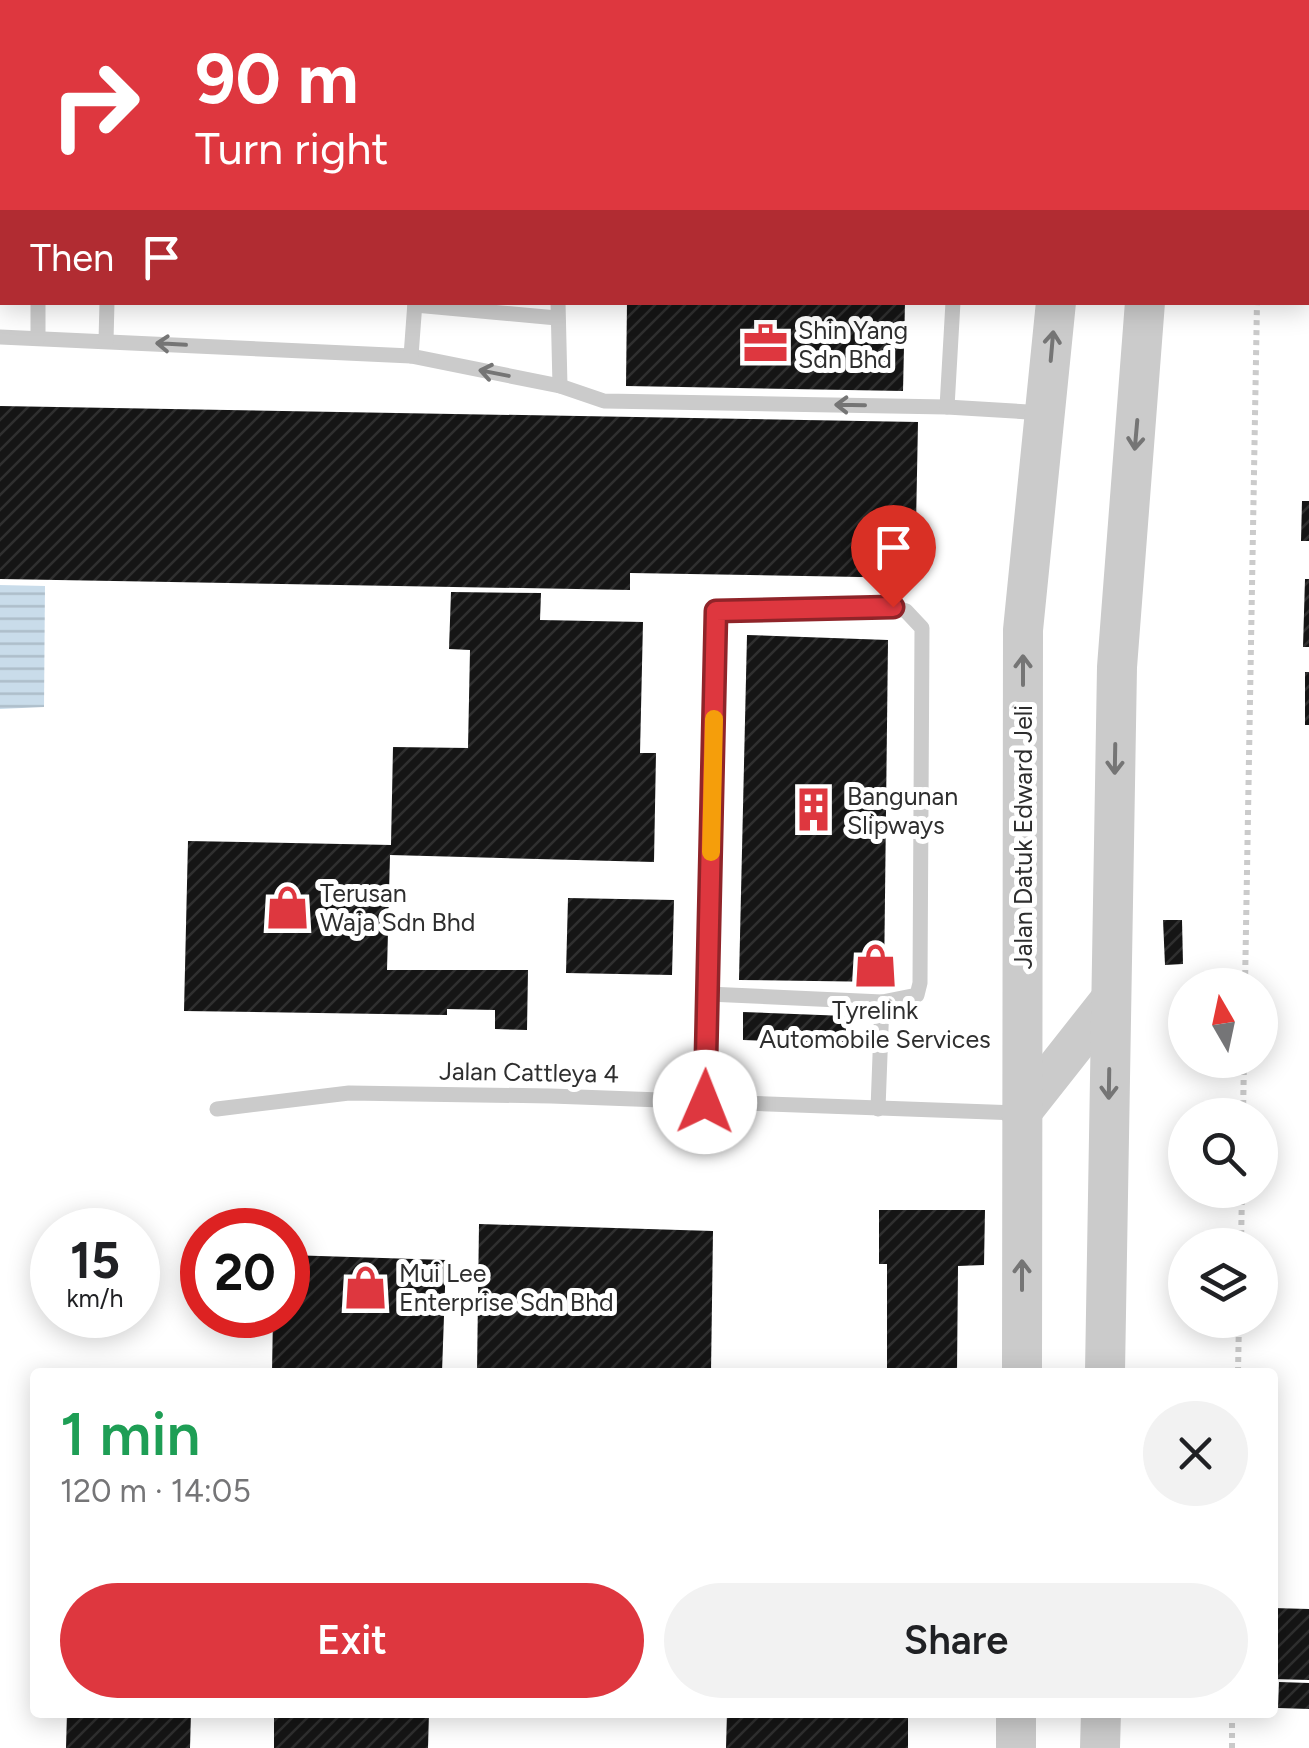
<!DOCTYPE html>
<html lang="en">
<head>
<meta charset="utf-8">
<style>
  :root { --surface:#fff; --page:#f2f2f2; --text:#202124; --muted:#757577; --accent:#de373f }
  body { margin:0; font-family:Figtree,sans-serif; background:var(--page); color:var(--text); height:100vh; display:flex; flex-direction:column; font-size:38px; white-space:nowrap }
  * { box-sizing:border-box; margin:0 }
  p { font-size:32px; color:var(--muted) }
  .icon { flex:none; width:55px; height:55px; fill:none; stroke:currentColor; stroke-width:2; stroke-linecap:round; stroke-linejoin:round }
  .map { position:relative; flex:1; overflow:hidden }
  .drawer { position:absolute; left:30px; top:1368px; width:1248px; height:350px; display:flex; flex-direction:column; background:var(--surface); border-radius:10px; box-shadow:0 5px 25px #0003 }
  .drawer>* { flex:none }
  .guide { position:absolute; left:0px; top:0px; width:1310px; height:305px; box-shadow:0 5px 25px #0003; background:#de373f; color:#fff; overflow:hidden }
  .needle { width:65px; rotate:351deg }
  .tools { position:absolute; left:1168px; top:968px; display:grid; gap:20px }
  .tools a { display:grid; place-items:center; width:110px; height:110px; border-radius:50%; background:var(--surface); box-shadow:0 5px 25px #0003; font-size:50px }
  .speed { position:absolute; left:30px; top:1208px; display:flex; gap:20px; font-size:50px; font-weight:700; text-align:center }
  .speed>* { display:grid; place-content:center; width:130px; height:130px; border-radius:50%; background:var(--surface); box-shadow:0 5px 25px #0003; line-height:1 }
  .speed small { font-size:25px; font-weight:400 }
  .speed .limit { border:15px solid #d22; background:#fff; color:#111 }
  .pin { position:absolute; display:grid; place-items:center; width:85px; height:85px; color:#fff; margin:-102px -42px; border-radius:50% 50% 50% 0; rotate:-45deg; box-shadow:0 0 10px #0007 }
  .pin .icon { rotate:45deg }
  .me { position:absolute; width:110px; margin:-55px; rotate:1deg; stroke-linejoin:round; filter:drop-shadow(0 0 8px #0008) }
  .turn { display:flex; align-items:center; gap:35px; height:210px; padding:0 30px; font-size:45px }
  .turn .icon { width:130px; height:130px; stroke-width:2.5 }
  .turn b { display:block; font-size:70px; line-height:85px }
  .then { display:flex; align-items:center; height:95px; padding:0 30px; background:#0003; gap:20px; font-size:38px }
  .round { display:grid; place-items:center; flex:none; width:105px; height:105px; border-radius:52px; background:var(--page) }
  .summary { display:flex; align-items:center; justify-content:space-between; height:170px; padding:0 30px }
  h1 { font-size:60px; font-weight:600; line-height:75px; color:#1e9e55 }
  .button { display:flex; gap:20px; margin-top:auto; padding:20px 30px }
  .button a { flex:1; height:115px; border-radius:60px; background:var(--accent); color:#fff; font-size:40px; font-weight:600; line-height:115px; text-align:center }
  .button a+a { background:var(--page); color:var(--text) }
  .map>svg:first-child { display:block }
</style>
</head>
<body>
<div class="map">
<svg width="1309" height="1748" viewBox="0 0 1309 1748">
  <defs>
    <pattern id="water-rules" width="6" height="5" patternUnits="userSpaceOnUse" patternTransform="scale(2.5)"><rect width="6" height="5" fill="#c9dcea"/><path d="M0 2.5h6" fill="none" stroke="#adbdc9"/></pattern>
    <pattern id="building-hatch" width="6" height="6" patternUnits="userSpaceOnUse" patternTransform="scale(2.5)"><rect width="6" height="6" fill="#151515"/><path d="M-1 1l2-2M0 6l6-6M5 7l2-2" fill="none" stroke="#2f2f2f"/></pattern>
  </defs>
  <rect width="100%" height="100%" fill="#fff"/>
  <polygon fill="url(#water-rules)" points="0,585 45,586 44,707 0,709"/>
  <g fill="url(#building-hatch)">
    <polygon points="627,302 905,302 903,391 626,386"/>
    <polygon points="0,406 918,422 915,578 630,573 630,590 0,579"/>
    <polygon points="1302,501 1309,501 1309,541 1301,541"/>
    <polygon points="1305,579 1309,579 1309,647 1303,647"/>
    <polygon points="451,592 541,593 540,620 643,622 640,753 656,753 654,862 390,855 387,970 528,970 527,1030 495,1029 495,1010 447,1009 447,1015 184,1011 188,841 391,845 393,747 468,748 470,650 449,649"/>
    <polygon points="747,635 888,640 884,982 739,980"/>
    <rect x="1305" y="672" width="4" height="53"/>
    <polygon points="568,898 674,900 672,975 566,973"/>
    <polygon points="1163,920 1182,920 1183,964 1165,965"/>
    <polygon points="743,1012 846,1016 846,1044 743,1040"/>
    <polygon points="879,1210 985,1210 984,1265 958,1266 957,1372 887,1372 887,1264 879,1264"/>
    <polygon points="479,1224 713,1231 711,1372 477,1372"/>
    <polygon points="288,1255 446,1260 442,1372 272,1372 273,1315 288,1315"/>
    <polygon points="1272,1608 1309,1609 1309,1680 1272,1679"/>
    <polygon points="1279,1682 1309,1683 1309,1709 1278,1708"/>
    <polygon points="67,1712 191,1712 190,1748 66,1748"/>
    <polygon points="274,1712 429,1712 428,1748 274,1748"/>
    <polygon points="727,1712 908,1712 908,1748 726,1748"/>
  </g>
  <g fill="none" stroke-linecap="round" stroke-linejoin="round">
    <g stroke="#cbcbcb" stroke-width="6" stroke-dasharray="5 5" stroke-linecap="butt">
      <polyline points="1308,12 1309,11"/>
      <polyline points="1245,985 1257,302"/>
      <polyline points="1243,1115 1244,1060"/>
      <polyline points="1241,1245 1242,1190"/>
      <polyline points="1238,1372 1239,1320"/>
      <polyline points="1232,1748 1232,1712"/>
    </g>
    <g stroke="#cbcbcb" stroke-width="15">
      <polyline points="510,0 510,2"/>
      <polyline points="997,2 997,0"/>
      <polyline points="0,180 2,180"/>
      <polyline points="0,253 2,253"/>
      <polyline points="558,302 560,386"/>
      <polyline points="415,305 557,318"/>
      <polyline points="0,337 411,356 560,386 604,401 947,407 1045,413"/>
      <polyline points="38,338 38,302"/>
      <polyline points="106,341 107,302"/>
      <polyline points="411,356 415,302"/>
      <polyline points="947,407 953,302"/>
      <polyline points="708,994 882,1002"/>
      <polyline points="705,1102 716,611 893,607 906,611 922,628 920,983 917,995 882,1002 878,1109"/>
      <polyline points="217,1109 349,1093 551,1096 1021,1113"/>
    </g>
    <g stroke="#cbcbcb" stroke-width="40">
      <polyline points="1081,2 1081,0"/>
      <polyline points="1153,2 1153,0"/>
      <polyline points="1261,2 1263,0"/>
      <polyline points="1021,1113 1110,1000"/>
      <polyline points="1022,1372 1023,630 1056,302"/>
      <polyline points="1105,1372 1117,667 1145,302"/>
      <polyline points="1016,1748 1016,1712"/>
      <polyline points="1100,1748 1101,1712"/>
    </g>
  </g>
  <defs><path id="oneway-shaft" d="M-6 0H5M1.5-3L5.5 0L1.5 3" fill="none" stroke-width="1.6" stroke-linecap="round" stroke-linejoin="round" transform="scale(2.5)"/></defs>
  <g stroke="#757575">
    <use href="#oneway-shaft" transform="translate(171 344) rotate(-177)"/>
    <use href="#oneway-shaft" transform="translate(1052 346) rotate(-85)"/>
    <use href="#oneway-shaft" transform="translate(494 373) rotate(-169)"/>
    <use href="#oneway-shaft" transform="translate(850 405) rotate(-179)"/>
    <use href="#oneway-shaft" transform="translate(1136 435) rotate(95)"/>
    <use href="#oneway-shaft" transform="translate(1023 670) rotate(-90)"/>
    <use href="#oneway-shaft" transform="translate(1115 759) rotate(91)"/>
    <use href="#oneway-shaft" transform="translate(1109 1084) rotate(91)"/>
    <use href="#oneway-shaft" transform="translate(1022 1275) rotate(-90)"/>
  </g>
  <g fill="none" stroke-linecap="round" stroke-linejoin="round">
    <defs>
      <polyline id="route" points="705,1102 716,611 893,607"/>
    </defs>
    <use href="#route" stroke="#902429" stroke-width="25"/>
    <use href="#route" stroke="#de373f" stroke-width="18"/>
    <polyline stroke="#f59e0b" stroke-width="18" points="711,852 714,719"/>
  </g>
  <defs>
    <symbol id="office-bare" viewBox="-9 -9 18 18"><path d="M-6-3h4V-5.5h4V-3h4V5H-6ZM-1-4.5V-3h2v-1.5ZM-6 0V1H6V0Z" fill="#de373f" stroke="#fff" stroke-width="2.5" paint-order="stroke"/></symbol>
    <symbol id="building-bare" viewBox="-9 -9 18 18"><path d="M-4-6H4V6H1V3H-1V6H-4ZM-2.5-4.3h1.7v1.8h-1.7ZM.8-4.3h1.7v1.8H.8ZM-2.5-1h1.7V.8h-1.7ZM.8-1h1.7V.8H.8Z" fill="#de373f" stroke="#fff" stroke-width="2.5" paint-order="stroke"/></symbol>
    <symbol id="shop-bare" viewBox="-9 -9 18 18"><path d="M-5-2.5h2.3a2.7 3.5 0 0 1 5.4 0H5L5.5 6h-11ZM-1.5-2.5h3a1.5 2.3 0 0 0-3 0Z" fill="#de373f" stroke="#fff" stroke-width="2.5" paint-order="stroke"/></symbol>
  </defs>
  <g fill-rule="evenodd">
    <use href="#office-bare" x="734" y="312" width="63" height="63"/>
    <use href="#building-bare" x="782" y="778" width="63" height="63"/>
    <use href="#shop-bare" x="256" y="876" width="63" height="63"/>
    <use href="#shop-bare" x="844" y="934" width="63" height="63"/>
    <use href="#shop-bare" x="334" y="1256" width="63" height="63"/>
  </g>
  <g text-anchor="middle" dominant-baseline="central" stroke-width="10" stroke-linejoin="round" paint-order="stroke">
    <g font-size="25" fill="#2e2e2e" stroke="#fff" text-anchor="start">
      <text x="798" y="330">Shin Yang<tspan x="798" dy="29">Sdn Bhd</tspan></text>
      <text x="847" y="796">Bangunan<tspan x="847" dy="29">Slipways</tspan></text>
      <text x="320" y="893">Terusan<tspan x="320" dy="29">Waja Sdn Bhd</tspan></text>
      <text x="875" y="1010" text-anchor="middle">Tyrelink<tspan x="875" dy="29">Automobile Services</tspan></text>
      <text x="399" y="1273">Mui Lee<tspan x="399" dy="29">Enterprise Sdn Bhd</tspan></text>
    </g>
    <g font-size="25" fill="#2e2e2e" stroke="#fff">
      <text transform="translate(1023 837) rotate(-90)">Jalan Datuk Edward Jeli</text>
      <text transform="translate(529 1072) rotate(1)">Jalan Cattleya 4</text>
    </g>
  </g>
</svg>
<div class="tools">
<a><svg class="needle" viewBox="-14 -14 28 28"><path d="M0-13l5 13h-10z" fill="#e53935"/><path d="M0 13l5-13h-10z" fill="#757577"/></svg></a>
<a><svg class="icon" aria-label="search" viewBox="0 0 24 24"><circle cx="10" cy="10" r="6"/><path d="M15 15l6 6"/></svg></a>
<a><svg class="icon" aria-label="layers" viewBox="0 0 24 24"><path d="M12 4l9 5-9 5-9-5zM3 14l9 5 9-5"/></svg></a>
</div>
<div class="speed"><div>15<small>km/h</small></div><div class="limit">20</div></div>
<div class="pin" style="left:893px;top:607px;background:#d93025"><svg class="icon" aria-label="arrive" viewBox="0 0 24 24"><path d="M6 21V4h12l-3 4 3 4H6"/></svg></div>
<svg class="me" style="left:705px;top:1102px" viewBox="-20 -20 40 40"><circle r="19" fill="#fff"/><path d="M0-13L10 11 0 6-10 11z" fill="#de373f"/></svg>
<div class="guide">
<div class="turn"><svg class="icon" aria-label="right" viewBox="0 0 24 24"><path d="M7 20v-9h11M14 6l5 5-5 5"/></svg><div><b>90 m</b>Turn right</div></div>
<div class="then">Then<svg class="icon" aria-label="arrive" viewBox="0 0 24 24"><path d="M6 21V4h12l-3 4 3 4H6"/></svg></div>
</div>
<section class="drawer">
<div class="summary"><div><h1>1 min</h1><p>120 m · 14:05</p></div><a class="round"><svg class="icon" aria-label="close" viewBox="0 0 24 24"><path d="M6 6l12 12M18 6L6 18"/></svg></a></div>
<div class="button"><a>Exit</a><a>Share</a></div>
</section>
</div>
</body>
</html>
